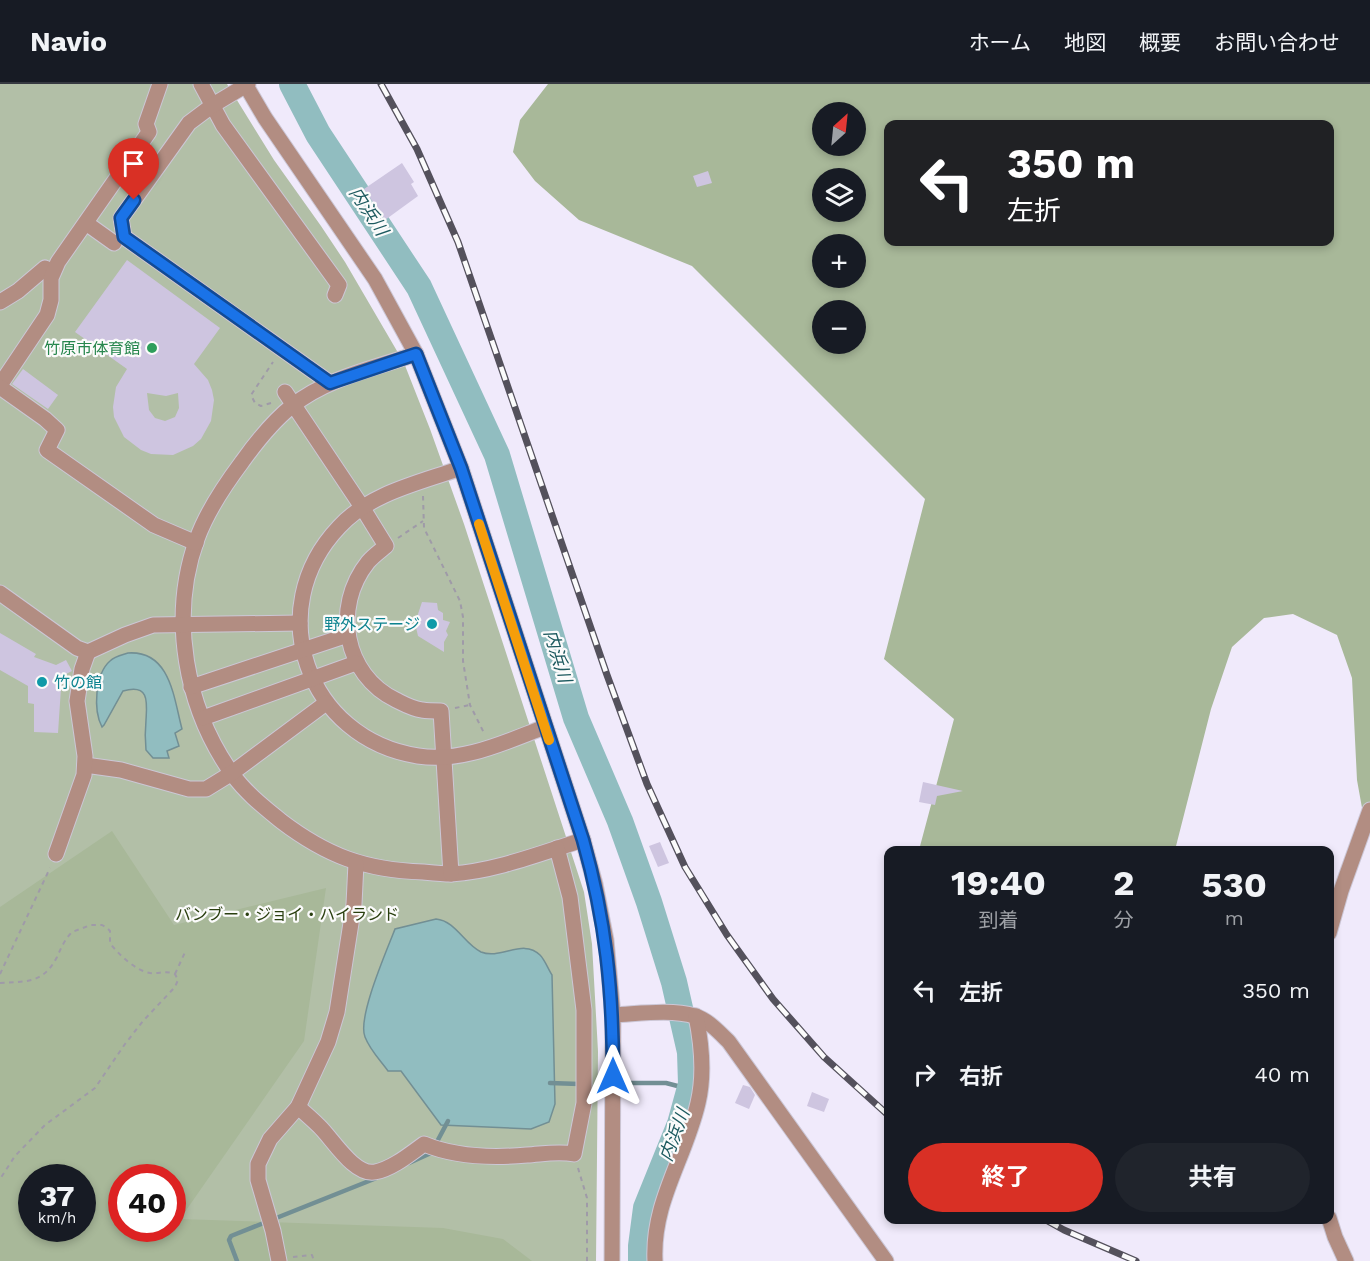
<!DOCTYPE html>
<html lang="ja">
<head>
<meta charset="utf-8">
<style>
  :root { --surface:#171b24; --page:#20242c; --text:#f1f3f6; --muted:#9ea1a6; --line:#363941; --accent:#d93025 }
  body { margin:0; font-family:"Work Sans","Noto Sans JP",sans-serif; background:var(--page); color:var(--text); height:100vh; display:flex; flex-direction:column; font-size:22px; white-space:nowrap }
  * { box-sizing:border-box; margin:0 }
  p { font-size:20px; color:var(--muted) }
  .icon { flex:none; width:33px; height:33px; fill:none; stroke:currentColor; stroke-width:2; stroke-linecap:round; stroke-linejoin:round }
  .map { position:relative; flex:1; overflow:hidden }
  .sheet { position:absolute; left:884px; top:762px; width:450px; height:378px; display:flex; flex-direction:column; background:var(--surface); border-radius:12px; box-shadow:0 3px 9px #0003 }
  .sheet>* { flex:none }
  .top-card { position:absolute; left:884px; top:36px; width:450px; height:126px; border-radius:12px; box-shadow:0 3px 9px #0003; background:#202124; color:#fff; overflow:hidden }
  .needle { width:39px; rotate:27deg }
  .buttons { position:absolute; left:812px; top:18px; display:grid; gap:12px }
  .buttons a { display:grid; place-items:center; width:54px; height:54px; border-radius:50%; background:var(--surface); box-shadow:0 3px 9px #0003; font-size:30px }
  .speed { position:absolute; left:18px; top:1080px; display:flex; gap:12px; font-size:30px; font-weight:700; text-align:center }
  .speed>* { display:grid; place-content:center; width:78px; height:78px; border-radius:50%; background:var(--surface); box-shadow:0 3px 9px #0003; line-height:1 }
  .speed small { font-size:15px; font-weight:400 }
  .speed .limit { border:9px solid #d22; background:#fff; color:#111 }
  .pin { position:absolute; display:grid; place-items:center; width:51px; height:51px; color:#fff; margin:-62px -26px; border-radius:50% 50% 50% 0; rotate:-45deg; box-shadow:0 0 6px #0007 }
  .pin .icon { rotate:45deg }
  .me { position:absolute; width:66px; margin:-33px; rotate:0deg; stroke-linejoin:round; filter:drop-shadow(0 0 4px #0008) }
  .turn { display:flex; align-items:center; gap:21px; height:126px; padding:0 24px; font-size:27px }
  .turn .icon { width:78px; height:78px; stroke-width:2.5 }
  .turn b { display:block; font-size:42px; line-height:51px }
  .eta { display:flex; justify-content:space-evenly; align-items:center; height:102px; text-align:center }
  .eta b { font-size:36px; font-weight:700; line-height:42px }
  .button { display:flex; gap:12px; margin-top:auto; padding:12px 24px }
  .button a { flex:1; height:69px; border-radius:36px; background:var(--accent); color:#fff; font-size:24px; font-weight:700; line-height:69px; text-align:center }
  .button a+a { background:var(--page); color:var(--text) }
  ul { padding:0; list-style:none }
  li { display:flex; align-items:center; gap:18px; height:84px; padding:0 24px }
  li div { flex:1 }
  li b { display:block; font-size:22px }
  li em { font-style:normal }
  header { display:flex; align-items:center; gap:36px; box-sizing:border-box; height:84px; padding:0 30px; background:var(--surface); border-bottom:2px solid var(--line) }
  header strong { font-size:28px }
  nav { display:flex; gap:33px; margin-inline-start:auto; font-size:21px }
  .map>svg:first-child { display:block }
</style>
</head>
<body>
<header>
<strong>Navio</strong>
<nav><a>ホーム</a><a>地図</a><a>概要</a><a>お問い合わせ</a></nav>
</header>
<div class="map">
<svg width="1370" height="1177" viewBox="0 0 1370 1177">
  <rect width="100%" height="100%" fill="#f0eafb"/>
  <path fill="#b2bfa7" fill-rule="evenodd" d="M0 0H227L274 76 321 142 345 178 404 279 430 345 464 440 584 808 592 860 598 967 596 1177H0ZM32 1094H82V1144H32ZM122 1094H172V1144H122Z"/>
  <g fill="#a8b899" fill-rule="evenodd">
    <path d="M548 0H1370V739L1364 735 1357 696 1352 594 1337 551 1293 530 1264 534 1232 563 1211 625 1175 766H919L954 635 884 575 925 415 692 182 579 136 535 97 513 68 520 36ZM822 28H855V62H822ZM888 40H1329V158H888ZM822 94H855V128H822ZM822 160H855V194H822ZM822 226H855V260H822Z"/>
    <path d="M112 747 174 841 326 804 304 957 180 1135 443 1144 503 1155 532 1177H0V823ZM32 1094H82V1144H32ZM122 1094H172V1144H122Z"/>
  </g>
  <g fill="#91bdc0" stroke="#728f94" stroke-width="1.5">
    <path d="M128 569C171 566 174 616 182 645L175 649 179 662 167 667 169 674H153L146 666C145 656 145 646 146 636 147 619 150 599 123 607L104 641 102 643C93 626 95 590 110 577 115 572 122 571 128 569Z"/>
    <path d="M436 835C456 837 464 860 481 868 501 876 523 854 540 871 545 876 548 885 552 891L555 1020 549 1038 531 1045 441 1041 401 987H388C380 976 370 966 365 953 357 934 387 866 395 845Z"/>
  </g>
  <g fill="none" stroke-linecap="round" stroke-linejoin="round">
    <g stroke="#728f94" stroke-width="4.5">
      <polyline points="550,999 579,1000"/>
      <polyline points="626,999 666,999 689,1005"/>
      <polyline points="409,1079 431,1069 448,1037"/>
      <polyline points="237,1177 229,1156 231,1152 379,1093"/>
    </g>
    <polyline stroke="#91bdc0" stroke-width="26" points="292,0 318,50 419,203 497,371 576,634 620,737 649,818 674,898 690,968 691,1000 680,1040 646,1124 641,1162 641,1177"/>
  </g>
  <g fill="#cec5e0" fill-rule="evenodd">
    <polygon points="402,79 414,98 411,100 418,112 385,136 364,105"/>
    <polygon points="708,87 712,99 697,103 693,92"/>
    <path d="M127 176 220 244 194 280 208 296 212 306 214 316 211 337 201 355 193 362 173 371 151 370 141 366 124 353 114 333 113 323 116 303 127 285 75 248ZM147 309 166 312 178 309 179 324 175 333 165 337 155 334 149 326Z"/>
    <polygon points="23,285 58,311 48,325 12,300"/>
    <polygon points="422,518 437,519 438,526 443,529 443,536 450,538 446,547 448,551 444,558 444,568 418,552 415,539"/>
    <polygon points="0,549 36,570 34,573 56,581 66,576 72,587 64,591 61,604 58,649 34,648 34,620 28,619 28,602 0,586"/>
    <polygon points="923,698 963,707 937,712 935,721 919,718"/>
    <polygon points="660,758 669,779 658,783 649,762"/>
    <polygon points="743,1001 750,1003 755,1011 749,1025 735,1019"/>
    <polygon points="812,1008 829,1015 824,1028 807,1022"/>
  </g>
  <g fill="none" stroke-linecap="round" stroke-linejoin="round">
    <defs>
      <g id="minor">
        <polyline points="201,0 223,41 339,201 335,211"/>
        <polyline points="245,0 265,34 375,195 416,270 461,384 583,756 595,800 606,856 613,931 612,1177"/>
        <polyline points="248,0 213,21 189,39 121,134 124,153 330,299"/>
        <polyline points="86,139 114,159"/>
        <polyline points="0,218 18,207 45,184 53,188"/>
        <path d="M416 270C375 284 327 294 292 322 272 338 257 357 242 378 224 402 207 427 197 455 169 533 185 624 233 691 246 709 264 723 281 737 327 772 365 786 423 788 433 789 442 790 451 790 496 787 541 769 583 756"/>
        <polyline points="0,301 47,231 51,216 51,194 58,178 149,48 146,40 160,0"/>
        <polyline points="0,303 45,335 57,346 47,366 154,441 196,459"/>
        <path d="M285 308 362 423 386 462C380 467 373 472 368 478 332 523 344 591 396 616 404 620 413 625 422 626 428 627 435 627 441 627L451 790"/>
        <path d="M461 384C419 399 370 409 339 443 261 525 307 655 418 672 462 679 505 658 545 643"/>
        <polyline points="0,509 77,564 88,568 125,551 153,541 300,539"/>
        <polyline points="191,603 348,551"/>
        <polyline points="203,634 356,579"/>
        <polyline points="85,681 121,686 189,705 206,705 232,689 326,619"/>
        <polyline points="56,770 84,691 85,672 77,617 82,585 88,568"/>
        <polyline points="1329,849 1341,807 1370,726"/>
        <path d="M613 931C638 930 670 925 695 932 708 936 719 948 729 958L886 1177"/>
        <path d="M298 1023C305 1029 312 1035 319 1042 332 1054 354 1092 375 1088 392 1085 410 1070 424 1060 455 1073 493 1074 527 1071 543 1070 558 1067 574 1070L584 1019V926L570 813 557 764"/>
        <polyline points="1329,1134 1335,1153 1346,1177"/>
        <polyline points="279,1177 273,1147 258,1096 258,1080 270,1055 298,1023 328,958 337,928 354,820 356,779"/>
        <path d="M655 1177C652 1118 685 1075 698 1019 705 990 702 961 696 932"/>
      </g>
    </defs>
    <use href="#minor" stroke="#ccc7d6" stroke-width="17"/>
    <g stroke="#9f9aa8" stroke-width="2" stroke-dasharray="4.5 4.5" stroke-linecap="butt">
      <polyline points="271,319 261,322 255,319 251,311 273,278"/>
      <polyline points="423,412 424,444 460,517 463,533 463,577 470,621 484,649"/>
      <polyline points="398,454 423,437"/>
      <polyline points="455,624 470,621"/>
      <polyline points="0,890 50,784"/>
      <polyline points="175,890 186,866"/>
      <path d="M0 899C27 897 43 900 57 873 61 864 65 855 72 848L91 841H102L107 844 110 847V859C118 870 136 887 150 889 159 890 166 886 175 890L178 896 175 903 143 937 125 960 95 1004 45 1041 15 1072 0 1095"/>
      <polyline points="578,1084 587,1114 587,1177"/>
      <polyline points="293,1173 312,1171 314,1177"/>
    </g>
    <use href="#minor" stroke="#b28d82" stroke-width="15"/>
    <defs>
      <g id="rail">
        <polyline points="381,0 417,65 458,158 607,591 647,700 685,783 727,851 773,915 824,973 888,1031"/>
        <polyline points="1046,1136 1064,1146 1136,1177"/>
      </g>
    </defs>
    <use href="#rail" stroke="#54515c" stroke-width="7"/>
    <use href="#rail" stroke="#fbfbfb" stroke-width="4.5" stroke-dasharray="14" stroke-linecap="butt"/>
  </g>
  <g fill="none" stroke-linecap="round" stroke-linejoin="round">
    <defs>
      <path id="route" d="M134 116 121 134 124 153 330 299 416 270 461 384 583 756C606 837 613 908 613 992"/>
    </defs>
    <use href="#route" stroke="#114b97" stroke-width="15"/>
    <use href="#route" stroke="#1a73e8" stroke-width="10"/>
    <polyline stroke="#f59e0b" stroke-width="10" points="479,440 549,656"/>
  </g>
  <circle fill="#2e9e5b" stroke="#fbfbfb" stroke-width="2" cx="152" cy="264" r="6"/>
  <g fill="#0f9aa8" stroke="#fbfbfb" stroke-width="2">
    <circle cx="432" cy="540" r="6"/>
    <circle cx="42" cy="598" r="6"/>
  </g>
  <g text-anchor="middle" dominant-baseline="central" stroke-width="4.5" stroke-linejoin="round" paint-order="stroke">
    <g font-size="16" fill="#27864d" stroke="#fbfbfb" text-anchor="end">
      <text x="140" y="264">竹原市体育館</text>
    </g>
    <g font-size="16" fill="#0d838f" stroke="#fbfbfb" text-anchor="end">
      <text x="420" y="540">野外ステージ</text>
      <text x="54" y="598" text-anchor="start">竹の館</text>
    </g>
    <g font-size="16" fill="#2a3f0f" stroke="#fbfbfb">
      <text x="287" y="830">バンブー・ジョイ・ハイランド</text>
    </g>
    <g font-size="18" font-style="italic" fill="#1d5a5f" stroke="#fbfbfb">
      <text transform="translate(369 127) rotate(57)">内浜川</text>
      <text transform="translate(558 572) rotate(73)">内浜川</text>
      <text transform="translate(674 1051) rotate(-70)">内浜川</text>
    </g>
  </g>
</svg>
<div class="buttons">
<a><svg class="needle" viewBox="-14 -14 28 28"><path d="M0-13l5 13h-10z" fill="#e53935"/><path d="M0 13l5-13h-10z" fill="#9ea1a6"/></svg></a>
<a><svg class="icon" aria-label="layers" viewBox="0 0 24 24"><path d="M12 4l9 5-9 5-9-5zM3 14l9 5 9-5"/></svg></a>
<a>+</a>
<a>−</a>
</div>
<div class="speed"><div>37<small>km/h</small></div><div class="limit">40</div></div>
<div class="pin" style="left:134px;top:116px;background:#d93025"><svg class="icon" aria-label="arrive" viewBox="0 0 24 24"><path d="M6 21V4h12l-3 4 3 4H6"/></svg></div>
<svg class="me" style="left:613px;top:992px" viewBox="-20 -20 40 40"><path d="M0-17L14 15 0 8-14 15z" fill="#1a73e8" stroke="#fff" stroke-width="4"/></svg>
<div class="top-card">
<div class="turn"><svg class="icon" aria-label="left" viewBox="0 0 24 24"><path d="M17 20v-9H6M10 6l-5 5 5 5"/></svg><div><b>350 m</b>左折</div></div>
</div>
<section class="sheet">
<div class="eta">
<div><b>19:40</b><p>到着</p></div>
<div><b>2</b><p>分</p></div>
<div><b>530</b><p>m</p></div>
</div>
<ul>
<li><svg class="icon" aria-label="left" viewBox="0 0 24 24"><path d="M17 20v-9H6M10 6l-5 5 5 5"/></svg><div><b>左折</b></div><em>350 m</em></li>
<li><svg class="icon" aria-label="right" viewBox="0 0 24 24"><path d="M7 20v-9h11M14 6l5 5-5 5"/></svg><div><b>右折</b></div><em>40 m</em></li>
</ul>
<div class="button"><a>終了</a><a>共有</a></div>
</section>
</div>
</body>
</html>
